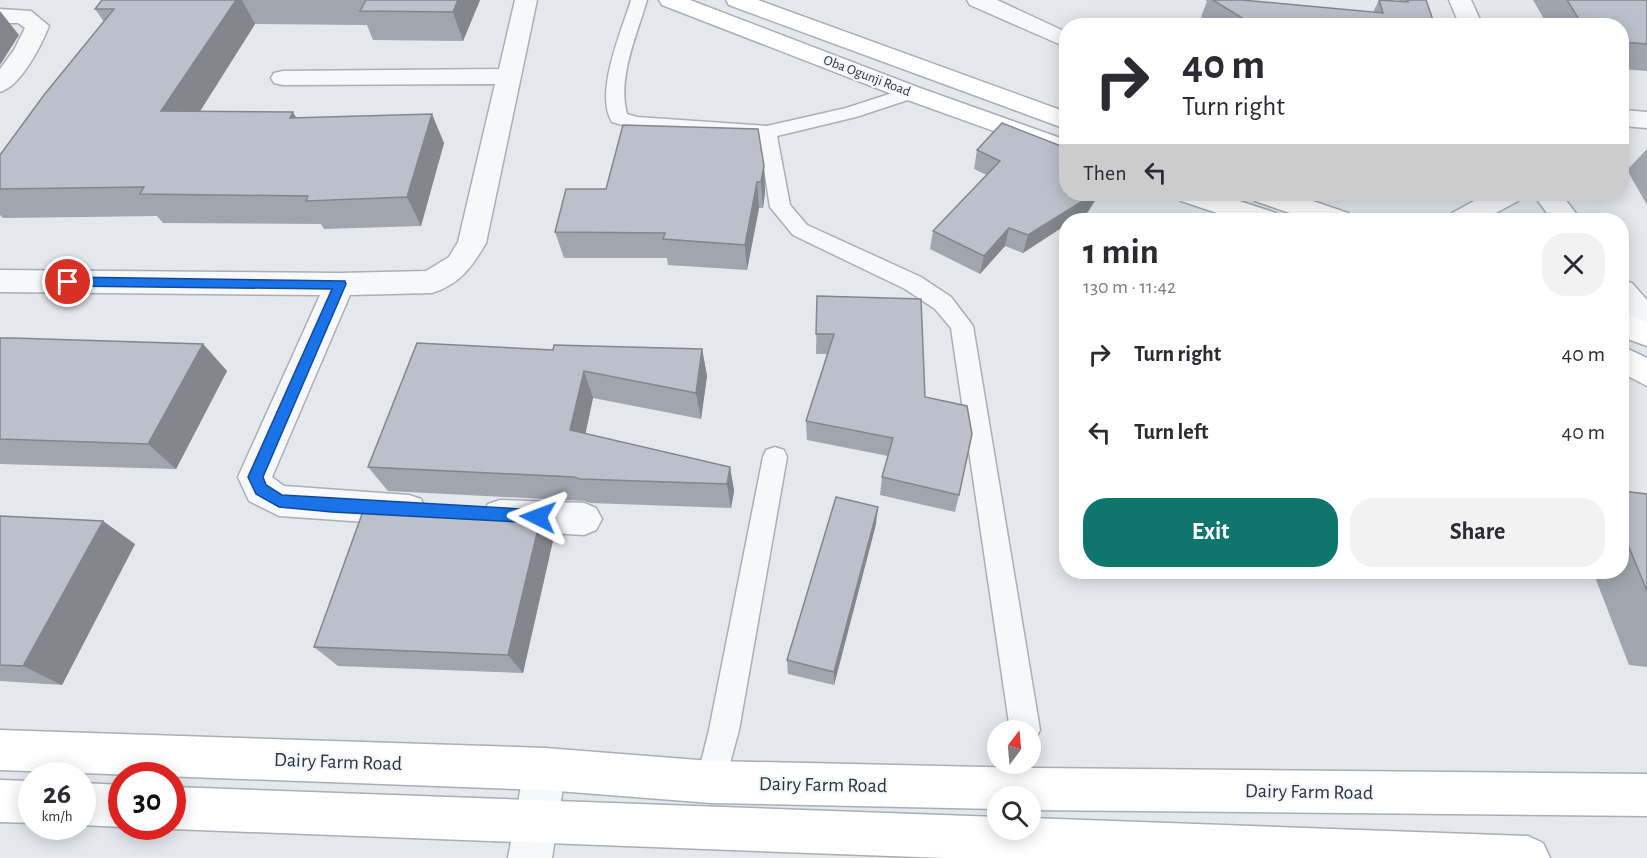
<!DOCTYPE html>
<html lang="en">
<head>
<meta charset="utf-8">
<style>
  :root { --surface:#fff; --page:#f2f2f3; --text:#2b2b33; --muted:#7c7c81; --accent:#0f766e }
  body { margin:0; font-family:"Alegreya Sans",sans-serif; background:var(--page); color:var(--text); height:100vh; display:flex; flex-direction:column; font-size:22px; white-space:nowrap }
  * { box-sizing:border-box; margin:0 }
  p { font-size:20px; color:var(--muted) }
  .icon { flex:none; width:33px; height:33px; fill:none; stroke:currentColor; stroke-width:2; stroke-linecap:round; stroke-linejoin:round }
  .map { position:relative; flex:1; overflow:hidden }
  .drawer { position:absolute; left:1059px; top:213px; width:570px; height:366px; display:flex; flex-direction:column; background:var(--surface); border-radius:24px; box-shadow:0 3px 15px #0003 }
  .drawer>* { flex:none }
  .top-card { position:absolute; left:1059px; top:18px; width:570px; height:183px; border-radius:24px; box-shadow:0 3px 15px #0003; background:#fff; color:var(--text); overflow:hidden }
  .needle { width:39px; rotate:16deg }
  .buttons { position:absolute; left:987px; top:720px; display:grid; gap:12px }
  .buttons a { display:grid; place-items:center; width:54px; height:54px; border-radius:50%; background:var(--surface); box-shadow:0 3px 15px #0003; font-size:30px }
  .speed { position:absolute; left:18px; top:762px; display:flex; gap:12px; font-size:30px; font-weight:700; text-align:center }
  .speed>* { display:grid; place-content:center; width:78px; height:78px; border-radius:50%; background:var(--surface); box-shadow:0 3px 15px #0003; line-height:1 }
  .speed small { font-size:15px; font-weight:400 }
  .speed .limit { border:9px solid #d22; background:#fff; color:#111 }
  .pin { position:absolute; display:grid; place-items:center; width:51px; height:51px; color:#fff; margin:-26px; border:3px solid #fff; border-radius:50%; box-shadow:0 2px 6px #0007 }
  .me { position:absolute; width:66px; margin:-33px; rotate:273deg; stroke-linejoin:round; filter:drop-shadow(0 0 4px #0008) }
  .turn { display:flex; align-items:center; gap:21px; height:126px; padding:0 24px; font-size:27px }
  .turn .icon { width:78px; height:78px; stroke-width:2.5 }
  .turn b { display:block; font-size:42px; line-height:51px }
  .then { display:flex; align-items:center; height:57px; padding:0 24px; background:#0003; gap:12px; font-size:22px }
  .round { display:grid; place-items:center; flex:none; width:63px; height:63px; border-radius:24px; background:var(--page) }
  .headline { display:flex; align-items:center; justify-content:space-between; height:102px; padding:0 24px }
  h1 { font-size:36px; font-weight:700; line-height:45px }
  .cta { display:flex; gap:12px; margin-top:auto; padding:12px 24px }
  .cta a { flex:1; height:69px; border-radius:24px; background:var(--accent); color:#fff; font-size:24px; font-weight:700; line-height:69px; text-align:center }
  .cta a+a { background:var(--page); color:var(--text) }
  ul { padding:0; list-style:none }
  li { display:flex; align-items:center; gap:18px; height:78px; padding:0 24px }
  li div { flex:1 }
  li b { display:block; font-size:22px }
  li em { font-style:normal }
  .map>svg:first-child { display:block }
</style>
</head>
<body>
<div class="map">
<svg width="1647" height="858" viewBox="0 0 1647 858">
  <rect width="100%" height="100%" fill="#e4e7ec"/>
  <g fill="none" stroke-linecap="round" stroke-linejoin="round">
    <defs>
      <g id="service">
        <path d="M631 0H647C637 35 617 78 627 114L637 117 767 126 846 108 911 87 917 89 920 93 917 97 856 117 777 136 790 205 807 225 921 277 951 297 973 326 1040 730 1035 740 1030 742V730H1010L951 328 935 309 905 289 793 235 770 207 759 137 636 129 612 122C594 93 622 30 631 0Z"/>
        <polygon points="775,447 784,450 787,457 739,730 722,793 711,797 700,793 696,782 709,730 763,457 766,450"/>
      </g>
      <g id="minor">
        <path d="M515 0H537L486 243C472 267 460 284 432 293L350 295 272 477 284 486 409 495 421 499 426 510 421 521 409 525 279 516 249 501 238 477 320 295 0 292V270L340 273 426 271 449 257 458 242 495 84 283 85 274 83 271 78 274 73 283 71 499 69Z"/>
        <polygon points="967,0 997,0 1066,32 1066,47 970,5"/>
        <polygon points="1449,0 1471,0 1483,26 1460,26"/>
        <path d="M0 9 31 11 49 26C41 46 21 86 0 92V69L14 50 25 28 18 23H0Z"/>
        <polygon points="1622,110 1647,112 1647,128 1622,126"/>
        <polygon points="1487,194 1522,194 1518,201 1483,220 1448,220 1452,213"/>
        <polygon points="1533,194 1561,194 1581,220 1552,220"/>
        <polygon points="1622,280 1632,283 1647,300 1647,332 1636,328 1622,311"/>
        <polygon points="500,500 584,503 596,508 602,519 596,530 584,535 500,530 488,526 482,515 488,504"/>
      </g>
      <polygon id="tertiary" points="545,748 560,754 566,769 552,858 508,858 524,769 530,754"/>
      <g id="secondary">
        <polygon points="659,0 690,0 920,88 1066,140 1066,157 902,98 662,5"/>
        <polygon points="726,0 758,0 1066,112 1066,129 729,5"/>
        <polygon points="1177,194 1218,194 1276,213 1280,220 1238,220 1181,201"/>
        <polygon points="1251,194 1292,194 1348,213 1352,220 1310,220 1255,201"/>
        <polygon points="1622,313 1647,322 1647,346 1622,337"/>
        <polygon points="1622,346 1647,358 1647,386 1622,373"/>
        <polygon points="0,730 545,748 711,761 1034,768 1647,774 1647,816 1030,810 1030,796 998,796 998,809 711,803 545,790 0,770"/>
        <polygon points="0,780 32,781 32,823 0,822"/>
        <polygon points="82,783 122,785 122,826 124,826 122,827 82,825"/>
        <polygon points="172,787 998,817 998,830 1030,830 1030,818 1528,836 1543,843 1550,858 945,858 172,829 166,826 172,826"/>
      </g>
    </defs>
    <use href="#service" stroke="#a9aeb7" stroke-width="3"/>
    <use href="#minor" stroke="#a9aeb7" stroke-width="3"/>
    <use href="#tertiary" stroke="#a9aeb7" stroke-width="3"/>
    <use href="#secondary" stroke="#a9aeb7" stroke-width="3"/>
    <use href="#service" fill="#f7f8fa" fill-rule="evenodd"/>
    <use href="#minor" fill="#f7f8fa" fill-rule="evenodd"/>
    <use href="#tertiary" fill="#f7f8fa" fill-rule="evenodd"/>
    <use href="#secondary" fill="#fff" fill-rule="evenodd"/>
  </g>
  <g fill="#a1a5ae">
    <polygon points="102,0 480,0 463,41 373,40 367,25 255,24 200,111 296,118 444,143 421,226 324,229 321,224 163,223 157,216 3,218 0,215 0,155 104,22 95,9"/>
    <polygon points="1205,0 1242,0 1373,12 1379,0 1398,1 1399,0 1426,0 1435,26 1215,26 1201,17 1207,1"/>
    <polygon points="1533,0 1647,0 1647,71 1622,69 1622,26 1548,26"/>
    <polygon points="1002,123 1088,212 1074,220 1066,220 1023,253 1005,246 980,274 930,249 933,231 987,175 974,169 977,150"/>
    <polygon points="1647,149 1647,205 1627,170"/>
    <polygon points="764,166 765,192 763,208 759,208 747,270 668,265 667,258 564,258 555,232 606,189"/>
    <polygon points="817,296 925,397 959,495 955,512 880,495 882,477 888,456 807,440 806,421 827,354 816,354"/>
    <polygon points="0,338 203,344 227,371 176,469 0,464"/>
    <polygon points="702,349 707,376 701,419 593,398 585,434 730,467 734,491 731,508 590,503 584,501 388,491 368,467 553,350"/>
    <polygon points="1622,491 1647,494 1647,667 1629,665 1593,572 1622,572"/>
    <polygon points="0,516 135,544 62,685 0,681"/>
    <polygon points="876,524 834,685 788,674 787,660"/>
    <polygon points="554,536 523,673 338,666 314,647"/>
  </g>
  <g fill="#83868d">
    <polygon points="236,0 242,0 255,24 182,140 161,111"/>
    <polygon points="458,0 480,0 463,41 453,12"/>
    <polygon points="0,11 19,35 0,65"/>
    <polygon points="293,112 310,142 290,118"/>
    <polygon points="432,114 444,143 421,226 407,197"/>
    <polygon points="764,166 765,192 763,208 761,182"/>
    <polygon points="757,182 759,208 747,270 745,245"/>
    <polygon points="1094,194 1099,194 1088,212 1074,220 1066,220 1066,225 1023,253 1028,235"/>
    <polygon points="1009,228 1005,246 980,274 984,256"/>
    <polygon points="203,344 227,371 176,469 148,444"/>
    <polygon points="702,349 707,376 701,419 696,393"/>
    <polygon points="584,371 593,398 581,455 570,430"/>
    <polygon points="730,467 734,491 731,508 727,484"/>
    <polygon points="878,507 876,524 834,685 834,672"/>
    <polygon points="542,512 554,536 523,673 508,655"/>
    <polygon points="103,521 135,544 62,685 23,666"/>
  </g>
  <g fill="#bbc0ca" stroke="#83868d" stroke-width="1.5">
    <polygon points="102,0 236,0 161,111 293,112 290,118 432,114 407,197 306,201 308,196 140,194 144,187 0,189 0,155 44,95 114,9 95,9"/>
    <polygon points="366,0 458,0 453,12 360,11"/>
    <polygon points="1213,0 1242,0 1383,13 1379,0 1408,2 1407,0 1426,0 1435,26 1255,26"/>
    <polygon points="1567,0 1647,0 1647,44 1622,42 1622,26 1583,26"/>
    <polygon points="1002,123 1066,148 1066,194 1094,194 1028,235 1009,228 984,256 933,231 1000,161 977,150"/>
    <polygon points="623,125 758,129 764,166 761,182 757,182 745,245 663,239 665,233 555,232 566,189 606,189"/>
    <polygon points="817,296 921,299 925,397 967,406 972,434 959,495 882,477 893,438 806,421 834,334 816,334"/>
    <polygon points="0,338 12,338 203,344 148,444 0,439"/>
    <polygon points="417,343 553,350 554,345 702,349 696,393 584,371 570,430 730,467 727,484 580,479 574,477 368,467"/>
    <polygon points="1622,491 1647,494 1647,591 1622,530"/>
    <polygon points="836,497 878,507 834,672 787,660"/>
    <polygon points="366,503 542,512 508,655 314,647"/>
    <polygon points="0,516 103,521 23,666 0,665"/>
  </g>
  <polygon fill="#1a73e8" stroke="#114b97" stroke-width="1.5" points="68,277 345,281 346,284 263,477 266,485 282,495 538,510 543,512 545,517 543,521 538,523 332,512 279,507 256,494 248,477 332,289 68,286 62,282"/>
  <g text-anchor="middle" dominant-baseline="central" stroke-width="4.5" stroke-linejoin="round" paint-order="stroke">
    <g font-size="14" fill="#2b3445" stroke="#f4f6f9">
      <text transform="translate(867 76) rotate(21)">Oba Ogunji Road</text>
    </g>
    <g font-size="20" fill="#2b3445" stroke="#f4f6f9">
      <text transform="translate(338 762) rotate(2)">Dairy Farm Road</text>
      <text transform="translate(823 785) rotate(1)">Dairy Farm Road</text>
      <text transform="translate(1309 792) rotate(1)">Dairy Farm Road</text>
    </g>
  </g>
</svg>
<div class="buttons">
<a><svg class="needle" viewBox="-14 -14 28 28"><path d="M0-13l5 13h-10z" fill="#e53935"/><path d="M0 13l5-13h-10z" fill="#7c7c81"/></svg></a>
<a><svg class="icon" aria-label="search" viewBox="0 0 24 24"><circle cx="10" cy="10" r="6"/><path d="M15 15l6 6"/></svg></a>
</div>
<div class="speed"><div>26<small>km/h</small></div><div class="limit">30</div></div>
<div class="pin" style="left:68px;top:282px;background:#d93025"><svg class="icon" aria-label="arrive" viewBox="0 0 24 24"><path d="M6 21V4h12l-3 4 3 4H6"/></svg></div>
<svg class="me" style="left:538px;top:517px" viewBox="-20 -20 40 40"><path d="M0-17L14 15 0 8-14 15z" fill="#1a73e8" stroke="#fff" stroke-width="4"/></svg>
<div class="top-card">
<div class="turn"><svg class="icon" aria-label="right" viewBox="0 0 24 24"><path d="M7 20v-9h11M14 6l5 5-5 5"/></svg><div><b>40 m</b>Turn right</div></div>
<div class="then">Then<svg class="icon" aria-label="left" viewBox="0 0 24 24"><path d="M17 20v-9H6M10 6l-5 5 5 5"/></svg></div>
</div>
<section class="drawer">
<div class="headline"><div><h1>1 min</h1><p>130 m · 11:42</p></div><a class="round"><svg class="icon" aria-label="close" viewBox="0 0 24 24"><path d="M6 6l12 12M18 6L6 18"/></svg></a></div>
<ul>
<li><svg class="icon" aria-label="right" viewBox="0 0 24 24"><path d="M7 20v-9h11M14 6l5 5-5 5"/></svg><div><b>Turn right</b></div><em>40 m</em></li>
<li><svg class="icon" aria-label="left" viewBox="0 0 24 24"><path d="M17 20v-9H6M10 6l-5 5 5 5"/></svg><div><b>Turn left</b></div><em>40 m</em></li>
</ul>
<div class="cta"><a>Exit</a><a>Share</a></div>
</section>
</div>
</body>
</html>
